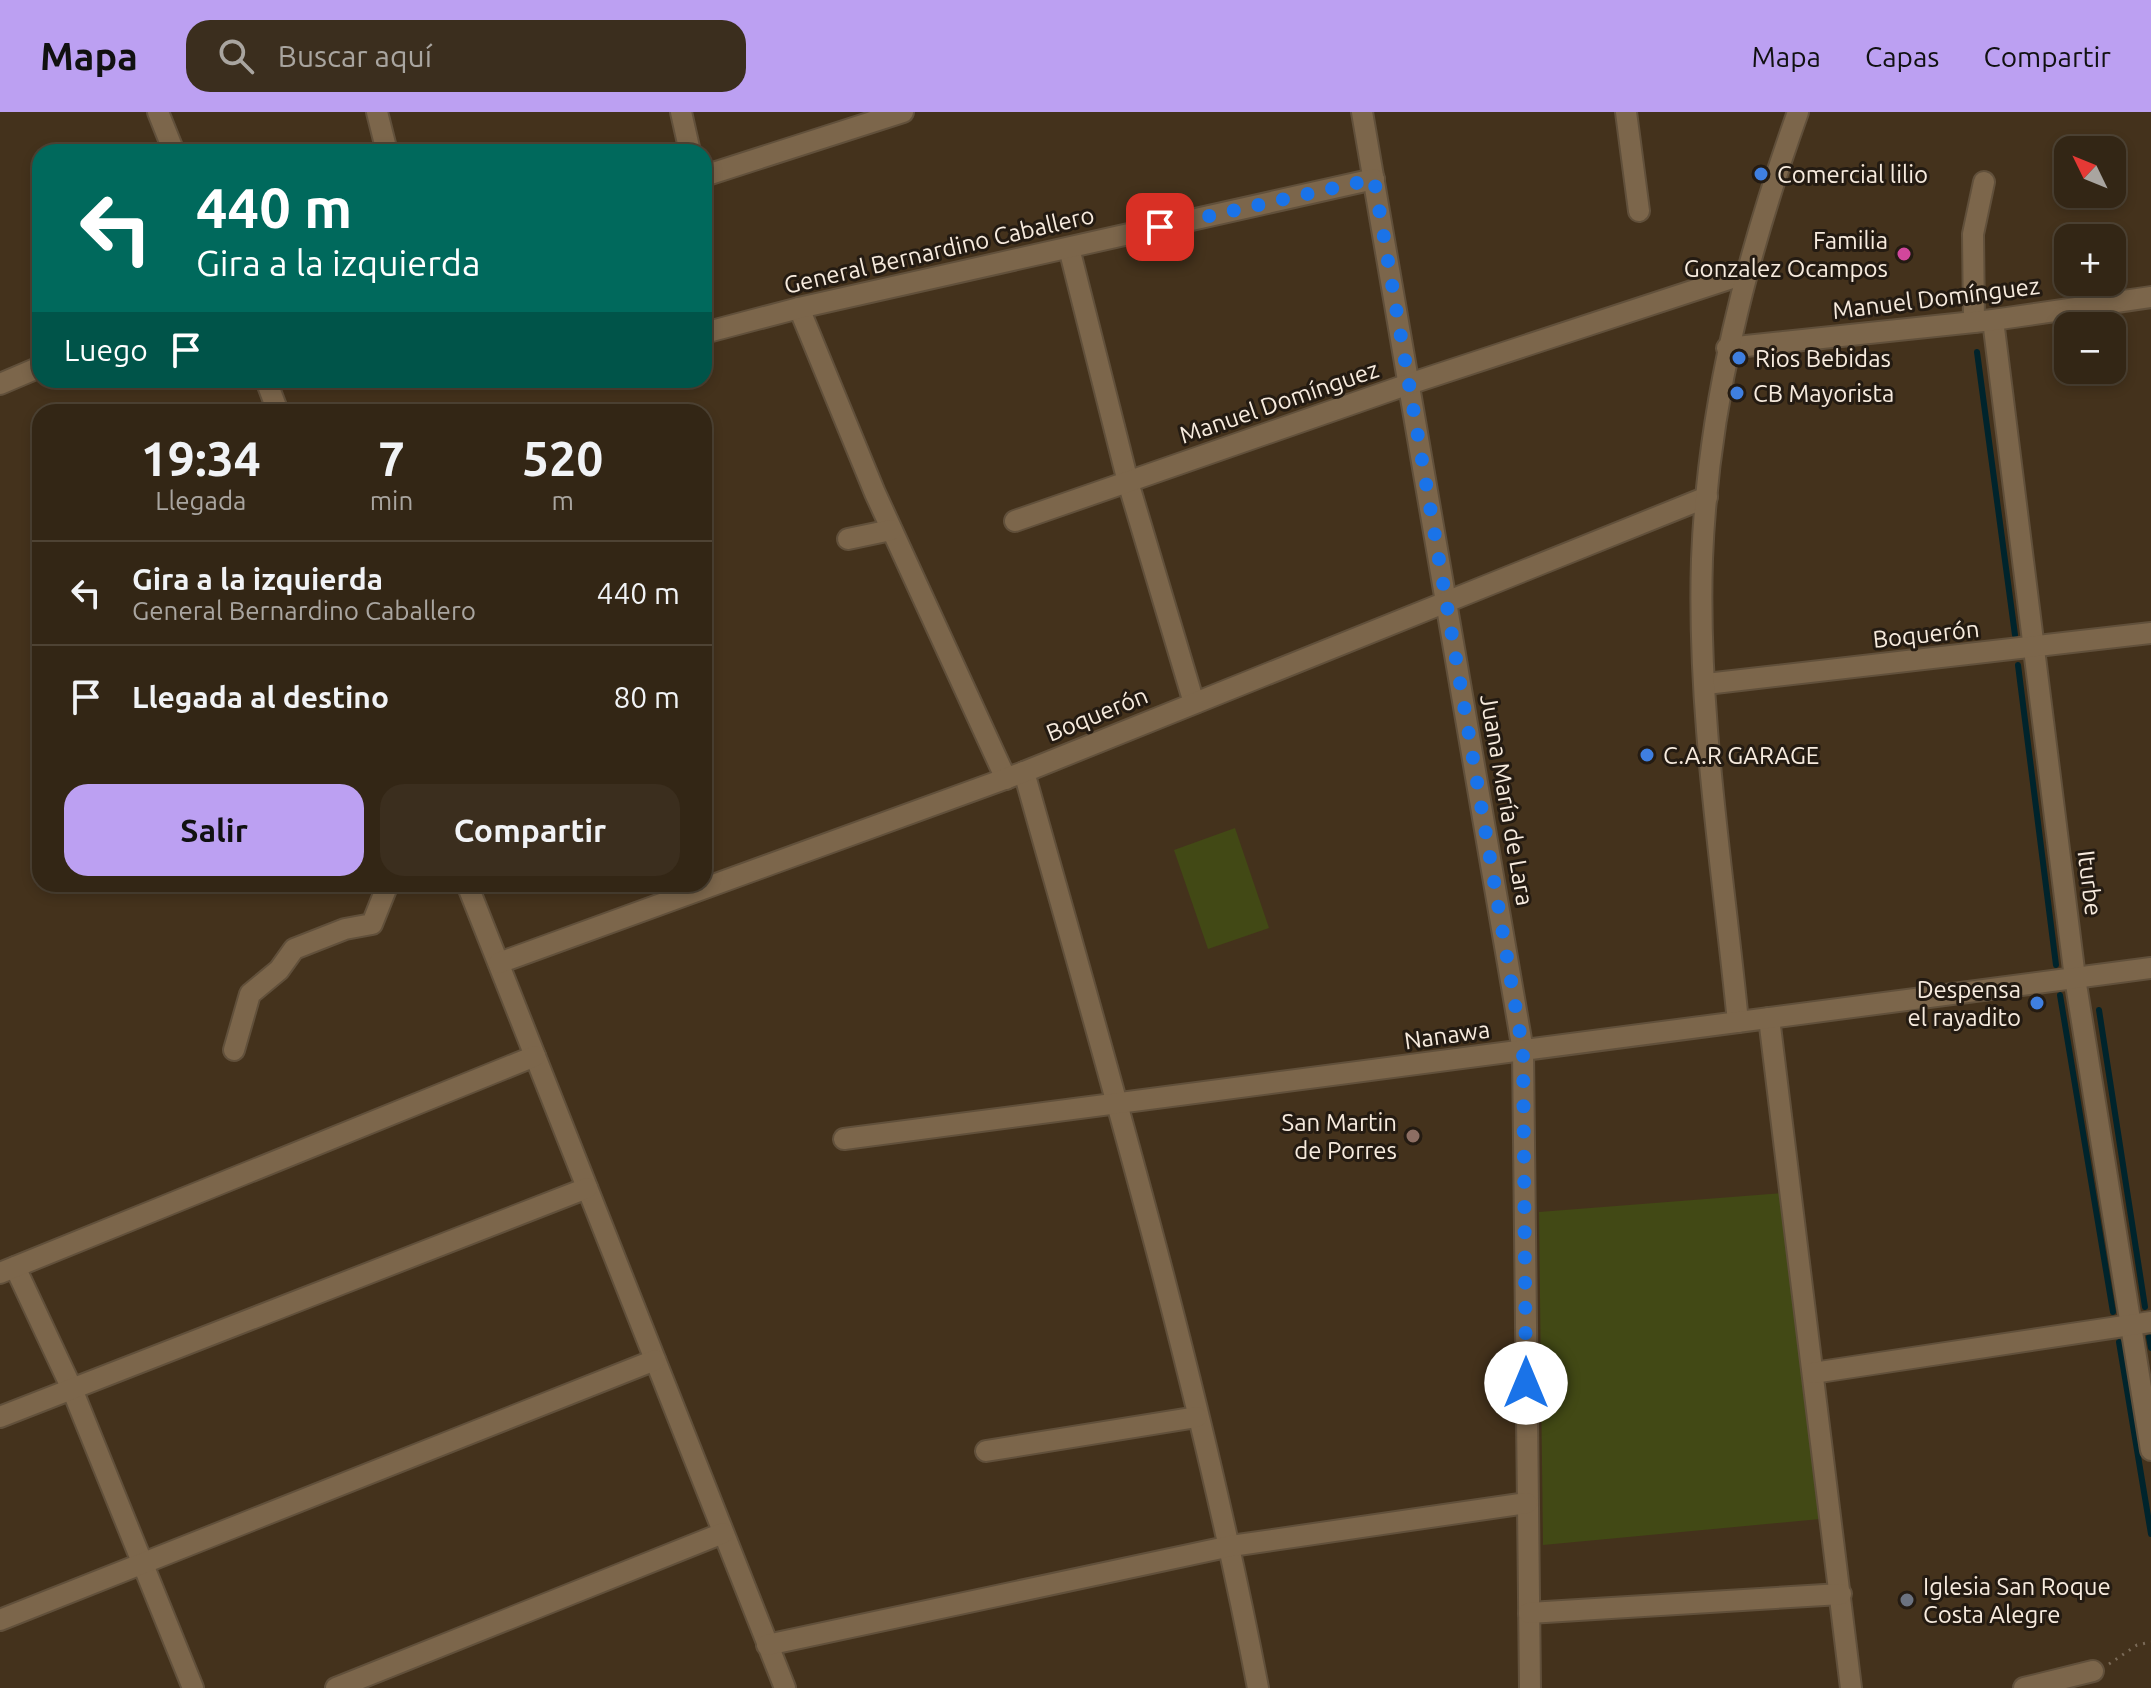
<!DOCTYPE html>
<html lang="es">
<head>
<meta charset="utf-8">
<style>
  :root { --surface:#332615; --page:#3b2e1e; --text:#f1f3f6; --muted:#a9a5a0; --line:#4e4334; --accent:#bca0f2 }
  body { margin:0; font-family:Ubuntu,sans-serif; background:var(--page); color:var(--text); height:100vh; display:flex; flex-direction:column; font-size:30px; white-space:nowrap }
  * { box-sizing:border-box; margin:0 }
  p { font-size:26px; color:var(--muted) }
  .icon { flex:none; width:44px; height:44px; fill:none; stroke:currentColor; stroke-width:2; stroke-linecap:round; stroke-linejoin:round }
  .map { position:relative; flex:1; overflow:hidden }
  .details { position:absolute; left:32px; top:292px; width:680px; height:488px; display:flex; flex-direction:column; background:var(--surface); border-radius:24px; box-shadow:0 4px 12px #0003,0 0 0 2px var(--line) }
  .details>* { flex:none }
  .banner { position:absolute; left:32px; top:32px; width:680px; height:244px; border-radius:24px; box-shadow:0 4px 12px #0003,0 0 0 2px var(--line); background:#00695c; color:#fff; overflow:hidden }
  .needle { width:52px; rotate:313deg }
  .fabs { position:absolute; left:2054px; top:24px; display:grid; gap:16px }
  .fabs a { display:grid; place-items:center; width:72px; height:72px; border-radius:16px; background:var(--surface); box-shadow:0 4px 12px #0003,0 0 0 2px var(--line); font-size:40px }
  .pin { position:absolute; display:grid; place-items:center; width:68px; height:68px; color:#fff; margin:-34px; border-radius:16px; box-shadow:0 4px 12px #0006 }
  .me { position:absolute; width:88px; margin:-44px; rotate:0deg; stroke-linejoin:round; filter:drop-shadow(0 0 6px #0008) }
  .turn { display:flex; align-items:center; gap:28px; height:168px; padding:0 32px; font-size:36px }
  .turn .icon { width:104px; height:104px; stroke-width:2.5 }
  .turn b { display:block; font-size:56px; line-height:68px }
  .then { display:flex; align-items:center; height:76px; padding:0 32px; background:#0003; gap:16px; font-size:30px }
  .eta { display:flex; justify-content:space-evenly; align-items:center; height:136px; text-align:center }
  .eta b { font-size:48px; font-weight:700; line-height:56px }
  .action { display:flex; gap:16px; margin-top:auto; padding:16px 32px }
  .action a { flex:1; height:92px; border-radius:24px; background:var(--accent); color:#111; font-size:32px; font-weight:700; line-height:92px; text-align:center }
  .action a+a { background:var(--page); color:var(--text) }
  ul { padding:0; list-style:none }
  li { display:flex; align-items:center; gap:24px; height:104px; padding:0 32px; border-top:2px solid var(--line) }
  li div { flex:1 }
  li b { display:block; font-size:30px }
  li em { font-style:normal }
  header { display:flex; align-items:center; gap:48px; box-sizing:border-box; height:112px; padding:0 40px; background:var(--accent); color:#111 }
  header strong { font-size:38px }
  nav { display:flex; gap:44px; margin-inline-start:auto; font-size:28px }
  .search { width:560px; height:72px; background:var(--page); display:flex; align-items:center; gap:20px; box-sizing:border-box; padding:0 28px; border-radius:24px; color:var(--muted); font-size:30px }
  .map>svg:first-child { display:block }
</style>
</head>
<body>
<header>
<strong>Mapa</strong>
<div class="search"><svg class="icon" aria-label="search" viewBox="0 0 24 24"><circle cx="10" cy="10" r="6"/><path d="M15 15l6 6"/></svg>Buscar aquí</div>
<nav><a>Mapa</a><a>Capas</a><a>Compartir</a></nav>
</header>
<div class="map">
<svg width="2151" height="1576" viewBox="0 0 2151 1576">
  <rect width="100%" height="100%" fill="#44321c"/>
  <g fill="#424915">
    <polygon points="1235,716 1269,816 1208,837 1174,738"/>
    <polygon points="1784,1081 1820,1407 1543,1433 1539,1100"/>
  </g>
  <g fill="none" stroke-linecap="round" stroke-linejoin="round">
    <g stroke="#00242c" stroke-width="6">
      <polyline points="1977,240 2015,523"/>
      <polyline points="2018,553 2056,853"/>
      <polyline points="2060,883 2113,1200"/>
      <polyline points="2099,898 2145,1195"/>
      <polyline points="2149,1225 2151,1236"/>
      <polyline points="2119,1230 2151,1422"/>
    </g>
    <defs>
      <g id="minor">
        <polyline points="158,0 174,40"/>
        <polyline points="377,0 387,40"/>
        <polyline points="681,0 690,40"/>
        <polyline points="1362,0 1523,939 1530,1576"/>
        <polyline points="1626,0 1639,99"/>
        <polyline points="704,64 903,0"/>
        <polyline points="1069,136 1128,370 1194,591"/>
        <polyline points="799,196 875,381 1006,667"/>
        <polyline points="1993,208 2075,866 2151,1338"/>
        <polyline points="1974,210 1973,122 1984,70"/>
        <polyline points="704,221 799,196 1374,67"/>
        <polyline points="1727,236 1993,208 2151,185"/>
        <polyline points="266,268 278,300"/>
        <polyline points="0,272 40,255"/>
        <polyline points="1015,409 1409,272 1744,162"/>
        <polyline points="848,427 891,418"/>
        <polyline points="1706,572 2151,521"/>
        <path d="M1024 660C1109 963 1199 1267 1258 1576"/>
        <polyline points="467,772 785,1576"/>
        <polyline points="499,851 1024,660 1707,385"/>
        <polyline points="1769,906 1851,1576"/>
        <path d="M1738 910C1723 758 1697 601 1702 447 1708 292 1746 145 1798 0"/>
        <polyline points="234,938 250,882 279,858 294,837 345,817 372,812 388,772"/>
        <polyline points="844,1027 2151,856"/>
        <polyline points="15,1155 72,1277 193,1576"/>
        <polyline points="0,1161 535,944"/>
        <polyline points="1813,1261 2151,1210"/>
        <polyline points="0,1305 587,1076"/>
        <polyline points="986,1339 1197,1305"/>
        <polyline points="1529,1501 1841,1482"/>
        <polyline points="0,1508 655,1248"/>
        <polyline points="767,1533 1231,1434 1527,1391"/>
        <polyline points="336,1576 723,1421"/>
        <polyline points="2024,1576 2093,1559"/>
      </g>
    </defs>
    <use href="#minor" stroke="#61503b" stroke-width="24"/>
    <polyline stroke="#7a6a57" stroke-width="3" stroke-dasharray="2 6" stroke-linecap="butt" points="2109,1552 2137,1533 2151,1530"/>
    <use href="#minor" stroke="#7c664b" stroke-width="20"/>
  </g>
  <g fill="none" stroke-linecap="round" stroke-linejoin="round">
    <polyline stroke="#1a73e8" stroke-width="14" stroke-dasharray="0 25.2" points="1160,115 1374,67 1523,939 1526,1271"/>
  </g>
  <g fill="#3f7fe0" stroke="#241b12" stroke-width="3">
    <circle cx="1761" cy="62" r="8"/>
    <circle cx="1739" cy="246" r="8"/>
    <circle cx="1737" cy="281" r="8"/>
    <circle cx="1647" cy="643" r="8"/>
    <circle cx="2037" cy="891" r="8"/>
  </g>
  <circle fill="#d1479c" stroke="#241b12" stroke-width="3" cx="1904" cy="142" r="8"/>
  <circle fill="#8d6e63" stroke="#241b12" stroke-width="3" cx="1413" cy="1024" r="8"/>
  <circle fill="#6b7280" stroke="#241b12" stroke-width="3" cx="1907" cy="1488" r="8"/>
  <g text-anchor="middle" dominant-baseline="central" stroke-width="6" stroke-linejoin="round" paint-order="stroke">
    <g font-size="24" fill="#f7ebde" stroke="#241b12" text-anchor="start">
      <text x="1777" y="62">Comercial lilio</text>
      <text x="1888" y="128" text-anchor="end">Familia<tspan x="1888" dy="28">Gonzalez Ocampos</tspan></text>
      <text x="1755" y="246">Rios Bebidas</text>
      <text x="1753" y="281">CB Mayorista</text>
      <text x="1663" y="643">C.A.R GARAGE</text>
      <text x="2021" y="877" text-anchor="end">Despensa<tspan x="2021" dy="28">el rayadito</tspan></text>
      <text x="1397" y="1010" text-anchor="end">San Martin<tspan x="1397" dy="28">de Porres</tspan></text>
      <text x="1923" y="1474">Iglesia San Roque<tspan x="1923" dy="28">Costa Alegre</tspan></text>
    </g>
    <g font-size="24" fill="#f7ebde" stroke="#241b12">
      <text transform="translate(939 138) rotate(-13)">General Bernardino Caballero</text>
      <text transform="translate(1936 186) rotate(-7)">Manuel Domínguez</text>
      <text transform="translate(1279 290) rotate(-19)">Manuel Domínguez</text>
      <text transform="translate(1926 522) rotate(-6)">Boquerón</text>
      <text transform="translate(1097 602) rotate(-22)">Boquerón</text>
      <text transform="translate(1507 688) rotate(80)">Juana María de Lara</text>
      <text transform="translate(2090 771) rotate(83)">Iturbe</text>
      <text transform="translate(1447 923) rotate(-8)">Nanawa</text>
    </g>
  </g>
</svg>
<div class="fabs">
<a><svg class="needle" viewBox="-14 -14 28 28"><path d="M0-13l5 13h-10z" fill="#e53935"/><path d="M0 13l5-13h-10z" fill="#a9a5a0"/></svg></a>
<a>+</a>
<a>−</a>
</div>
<div class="pin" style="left:1160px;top:115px;background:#d93025"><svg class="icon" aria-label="arrive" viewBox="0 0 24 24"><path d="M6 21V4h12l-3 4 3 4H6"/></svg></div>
<svg class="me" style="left:1526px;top:1271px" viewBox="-20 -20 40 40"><circle r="19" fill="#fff"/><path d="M0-13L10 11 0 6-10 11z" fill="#1a73e8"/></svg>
<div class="banner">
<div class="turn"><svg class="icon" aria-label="left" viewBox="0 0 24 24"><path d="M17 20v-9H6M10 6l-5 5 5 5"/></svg><div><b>440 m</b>Gira a la izquierda</div></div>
<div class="then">Luego<svg class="icon" aria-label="arrive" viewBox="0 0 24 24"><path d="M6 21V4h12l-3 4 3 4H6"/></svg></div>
</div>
<section class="details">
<div class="eta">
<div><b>19:34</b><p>Llegada</p></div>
<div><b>7</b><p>min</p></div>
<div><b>520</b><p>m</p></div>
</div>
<ul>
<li><svg class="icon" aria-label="left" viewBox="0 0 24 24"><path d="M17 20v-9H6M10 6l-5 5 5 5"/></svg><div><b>Gira a la izquierda</b><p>General Bernardino Caballero</p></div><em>440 m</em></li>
<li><svg class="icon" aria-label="arrive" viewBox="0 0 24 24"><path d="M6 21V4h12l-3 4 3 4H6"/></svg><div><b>Llegada al destino</b></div><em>80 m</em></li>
</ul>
<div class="action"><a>Salir</a><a>Compartir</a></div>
</section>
</div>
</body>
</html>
